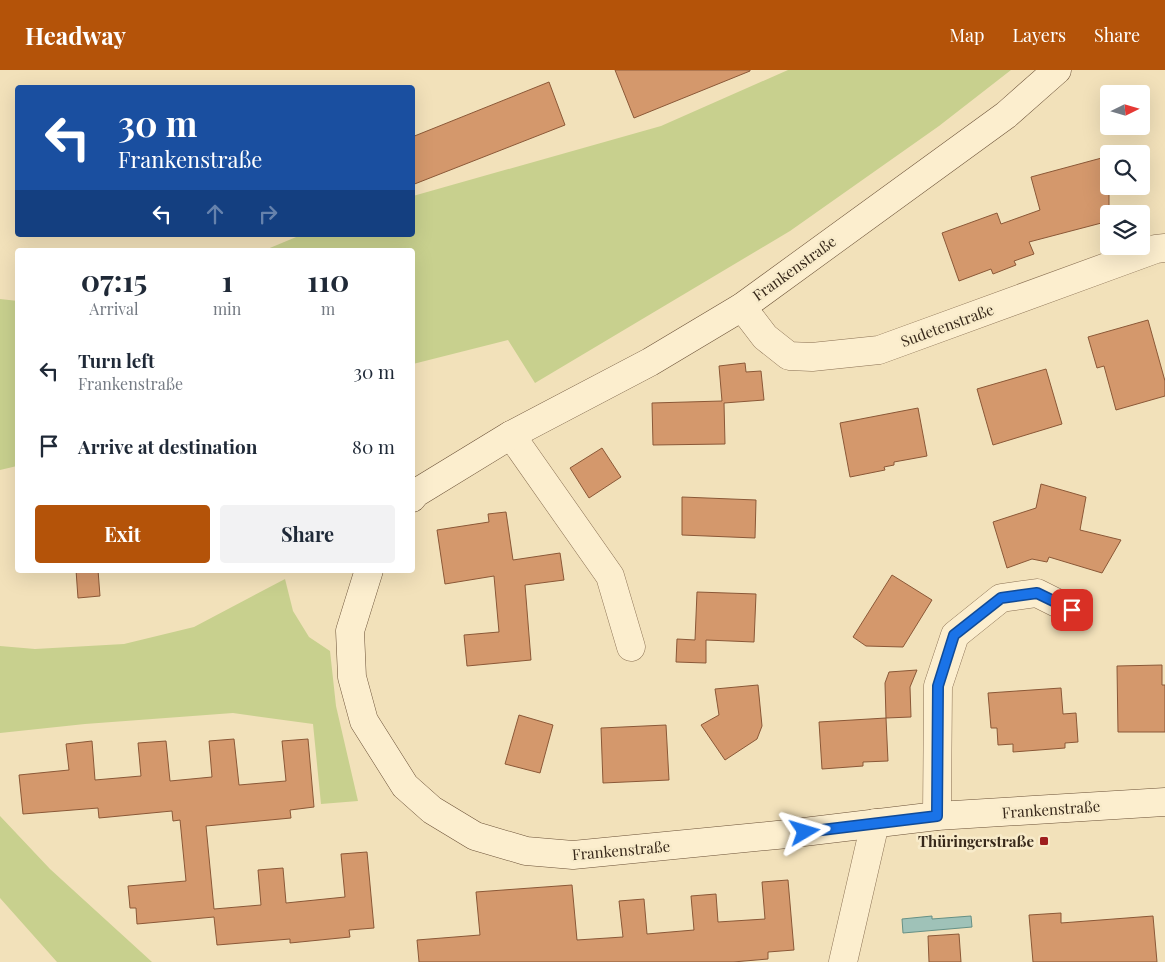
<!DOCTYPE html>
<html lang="en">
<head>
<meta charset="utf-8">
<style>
  :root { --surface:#fff; --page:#f2f2f3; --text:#1f2937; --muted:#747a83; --accent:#b45309 }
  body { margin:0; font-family:"Playfair Display",serif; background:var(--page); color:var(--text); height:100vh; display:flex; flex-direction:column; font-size:19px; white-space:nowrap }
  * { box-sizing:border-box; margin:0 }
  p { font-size:16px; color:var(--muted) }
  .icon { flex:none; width:28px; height:28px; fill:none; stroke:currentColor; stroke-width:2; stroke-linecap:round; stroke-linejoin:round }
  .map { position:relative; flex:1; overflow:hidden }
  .side { position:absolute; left:15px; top:178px; width:400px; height:325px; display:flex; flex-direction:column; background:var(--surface); border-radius:5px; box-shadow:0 5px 20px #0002 }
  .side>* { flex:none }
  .top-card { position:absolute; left:15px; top:15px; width:400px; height:152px; border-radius:5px; box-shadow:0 5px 20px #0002; background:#1a4fa0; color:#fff; overflow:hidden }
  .needle { width:32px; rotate:85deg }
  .controls { position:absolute; left:1100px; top:15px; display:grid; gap:10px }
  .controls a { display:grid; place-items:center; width:50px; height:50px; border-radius:5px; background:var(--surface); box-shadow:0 5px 20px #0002; font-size:25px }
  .pin { position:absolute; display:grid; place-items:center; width:42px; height:42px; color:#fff; margin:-21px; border-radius:10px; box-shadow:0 2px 8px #0006 }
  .me { position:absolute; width:55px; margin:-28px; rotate:83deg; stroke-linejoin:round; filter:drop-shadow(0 0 4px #0008) }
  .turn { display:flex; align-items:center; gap:18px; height:105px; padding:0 20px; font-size:22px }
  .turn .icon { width:65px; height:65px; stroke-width:2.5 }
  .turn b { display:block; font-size:35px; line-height:42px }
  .lanes { display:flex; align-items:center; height:48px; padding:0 20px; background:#0003; justify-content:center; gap:25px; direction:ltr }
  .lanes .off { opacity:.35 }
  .eta { display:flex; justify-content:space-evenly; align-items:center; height:85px; text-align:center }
  .eta b { font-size:30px; font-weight:700; line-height:35px }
  .action { display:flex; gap:10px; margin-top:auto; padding:10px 20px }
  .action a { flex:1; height:58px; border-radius:5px; background:var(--accent); color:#fff; font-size:20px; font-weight:700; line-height:58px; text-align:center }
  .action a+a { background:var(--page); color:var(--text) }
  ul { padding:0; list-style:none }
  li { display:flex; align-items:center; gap:15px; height:75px; padding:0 20px }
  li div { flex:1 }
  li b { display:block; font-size:19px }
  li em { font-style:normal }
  header { display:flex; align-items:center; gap:30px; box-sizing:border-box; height:70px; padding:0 25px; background:var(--accent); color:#fff }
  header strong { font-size:24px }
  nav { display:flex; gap:28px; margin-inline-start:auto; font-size:18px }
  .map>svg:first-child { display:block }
</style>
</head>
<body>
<header>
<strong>Headway</strong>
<nav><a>Map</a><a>Layers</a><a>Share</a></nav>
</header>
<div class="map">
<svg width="1165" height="892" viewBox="0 0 1165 892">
  <rect width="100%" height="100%" fill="#f2e1ba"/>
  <g fill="#c8d08e">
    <polygon points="788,0 1011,0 939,56 790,161 535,313 508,270 413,294 412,180 265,180 301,165 412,165 413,126 661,56"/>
    <polygon points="0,229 18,231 17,396 0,400"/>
    <polygon points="285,509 293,541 309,567 330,581 336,636 358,731 321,734 313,654 233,643 85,654 0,663 0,576 35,579 124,574 194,557"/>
    <polygon points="0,746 50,799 152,892 57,892 0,828"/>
  </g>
  <polygon fill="#9fc2b8" stroke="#669085" points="932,846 932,849 971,846 972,857 903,863 902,849"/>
  <g fill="#d4986c" stroke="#8b5837">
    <polygon points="615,0 750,0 750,1 634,48"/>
    <polygon points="549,12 565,55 412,115 412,67"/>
    <polygon points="1109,86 1109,151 1029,172 1034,184 1014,191 1016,195 993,204 991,199 959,211 942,163 997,143 1001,154 1040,140 1031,107"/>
    <polygon points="1148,250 1165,311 1165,326 1116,340 1104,296 1097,298 1088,267"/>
    <polygon points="745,293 746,302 761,301 764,330 724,333 725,374 653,375 652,333 722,331 719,296"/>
    <polygon points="1046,299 1062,354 993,375 977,319"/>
    <polygon points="918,338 927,386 894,392 894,395 884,397 885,400 850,407 840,353"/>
    <polygon points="602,378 621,407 589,428 570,398"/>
    <polygon points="1041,414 1086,427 1080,460 1121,470 1102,503 1049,487 1047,492 1032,489 1007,498 993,452 1036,438"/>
    <polygon points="682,427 756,430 755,468 682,465"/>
    <polygon points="506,442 513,490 560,483 564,510 525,515 531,590 467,596 464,565 499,562 494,506 445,514 437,460 489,452 488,444"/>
    <polygon points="76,500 98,500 100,526 78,528"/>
    <polygon points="892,505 932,530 903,577 866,576 853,567"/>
    <polygon points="697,522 756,524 754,572 706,570 706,593 676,592 677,569 695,570"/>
    <polygon points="1162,595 1162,615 1165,615 1165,662 1118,662 1117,596"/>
    <polygon points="917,600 910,617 911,647 886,648 885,613 889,602"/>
    <polygon points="758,615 762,656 757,669 725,690 701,655 719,645 715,619"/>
    <polygon points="1061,618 1063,644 1076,643 1078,672 1065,673 1065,678 1013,682 1013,674 998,675 997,658 991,658 988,623"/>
    <polygon points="519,645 553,655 540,703 505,694"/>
    <polygon points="886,648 888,691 863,692 863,696 822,699 819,652"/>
    <polygon points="666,655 669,710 603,713 601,658"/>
    <polygon points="234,669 239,715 286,711 282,671 308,669 314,737 290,740 291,748 206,756 214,839 261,835 258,800 283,798 286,833 345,827 341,784 367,782 374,858 349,860 350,867 290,873 290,869 217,875 214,847 137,854 136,838 130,838 128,816 186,811 180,750 173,751 172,741 99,748 98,738 23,744 19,705 69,700 66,674 92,671 95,710 141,706 138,673 166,671 170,711 212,707 209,671"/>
    <polygon points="788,810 794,880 768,882 768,889 733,892 419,892 417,870 480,865 476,822 572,815 577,870 623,867 619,831 644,829 647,864 694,860 691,826 716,824 718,852 765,849 762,812"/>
    <polygon points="1061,843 1061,853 1153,846 1157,892 1033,892 1029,845"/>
    <polygon points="959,864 961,892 929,892 928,866"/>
  </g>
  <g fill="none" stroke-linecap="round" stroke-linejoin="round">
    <defs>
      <g id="street">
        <polyline points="742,237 765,267 789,286 812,287 879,280 1156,179 1165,178"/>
        <polyline points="511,365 610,506 631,577"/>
        <polyline points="937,746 938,616 955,565 1001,528 1037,523 1071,540"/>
        <polyline points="843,892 875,753"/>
      </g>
      <g id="secondary">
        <polyline points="412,428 416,423 511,365 650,292 742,237 1006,45 1057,0"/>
        <polyline points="369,500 350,561 352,607 364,651 405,716 432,740 475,766 526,781 573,785 787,764 937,746 1165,732"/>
      </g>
    </defs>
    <use href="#street" stroke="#8a7053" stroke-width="29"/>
    <use href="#secondary" stroke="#6b5137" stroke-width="29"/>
    <use href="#street" stroke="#fceece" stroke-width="28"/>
    <use href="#secondary" stroke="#fceece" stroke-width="28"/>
  </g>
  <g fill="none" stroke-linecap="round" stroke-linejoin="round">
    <defs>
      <polyline id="route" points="805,762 937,746 938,616 954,565 1001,528 1037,523 1072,540"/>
    </defs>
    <use href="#route" stroke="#114b97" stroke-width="12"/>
    <use href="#route" stroke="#1a73e8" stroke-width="9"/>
  </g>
  <rect fill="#9e1e1e" stroke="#f8ebca" stroke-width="2" x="1039" y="766" width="10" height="10" rx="2.5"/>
  <g text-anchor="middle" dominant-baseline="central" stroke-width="5" stroke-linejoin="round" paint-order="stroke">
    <g font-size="15" fill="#37281a" stroke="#f8ebca">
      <text transform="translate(794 198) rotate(-36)">Frankenstraße</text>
      <text transform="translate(947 255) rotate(-20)">Sudetenstraße</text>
      <text transform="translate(1051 739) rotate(-4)">Frankenstraße</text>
      <text transform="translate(621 780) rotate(-5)">Frankenstraße</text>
    </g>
    <g font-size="15" font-weight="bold" fill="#37281a" stroke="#f8ebca" text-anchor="end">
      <text x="1034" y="771">Thüringerstraße</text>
    </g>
  </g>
</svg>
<div class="controls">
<a><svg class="needle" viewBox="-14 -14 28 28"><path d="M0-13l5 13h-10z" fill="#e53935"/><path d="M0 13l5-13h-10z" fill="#747a83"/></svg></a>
<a><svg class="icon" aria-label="search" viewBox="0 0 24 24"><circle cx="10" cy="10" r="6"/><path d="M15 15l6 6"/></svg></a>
<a><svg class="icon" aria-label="layers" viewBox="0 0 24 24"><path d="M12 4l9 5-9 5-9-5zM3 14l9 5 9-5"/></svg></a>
</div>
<div class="pin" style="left:1072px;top:540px;background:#d93025"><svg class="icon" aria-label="arrive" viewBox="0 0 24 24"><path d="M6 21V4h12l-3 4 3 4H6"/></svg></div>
<svg class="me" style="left:805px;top:762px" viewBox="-20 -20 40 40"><path d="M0-17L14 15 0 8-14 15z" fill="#1a73e8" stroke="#fff" stroke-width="4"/></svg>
<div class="top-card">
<div class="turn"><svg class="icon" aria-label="left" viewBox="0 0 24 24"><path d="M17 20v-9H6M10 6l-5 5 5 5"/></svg><div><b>30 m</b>Frankenstraße</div></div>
<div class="lanes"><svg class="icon" aria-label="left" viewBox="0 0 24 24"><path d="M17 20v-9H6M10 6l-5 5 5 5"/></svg><svg class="icon off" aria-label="ahead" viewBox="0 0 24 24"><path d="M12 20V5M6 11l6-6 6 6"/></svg><svg class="icon off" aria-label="right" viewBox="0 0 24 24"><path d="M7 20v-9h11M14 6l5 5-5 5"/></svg></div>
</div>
<section class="side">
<div class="eta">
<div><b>07:15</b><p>Arrival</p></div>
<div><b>1</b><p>min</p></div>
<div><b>110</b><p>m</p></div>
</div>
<ul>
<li><svg class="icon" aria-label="left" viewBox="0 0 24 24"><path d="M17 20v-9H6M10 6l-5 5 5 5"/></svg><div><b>Turn left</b><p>Frankenstraße</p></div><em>30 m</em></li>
<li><svg class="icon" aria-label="arrive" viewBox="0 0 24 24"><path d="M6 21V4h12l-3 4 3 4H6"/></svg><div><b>Arrive at destination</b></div><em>80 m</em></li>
</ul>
<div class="action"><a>Exit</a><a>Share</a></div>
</section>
</div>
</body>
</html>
